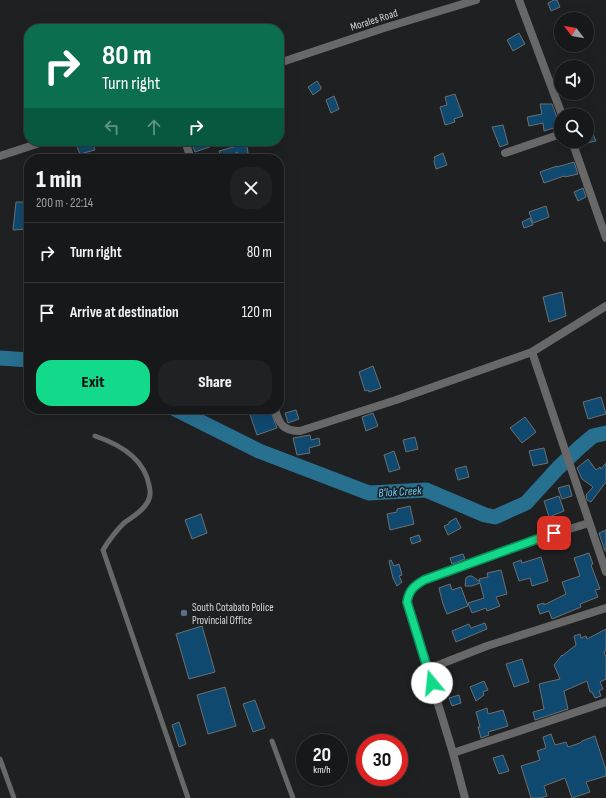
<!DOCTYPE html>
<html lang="en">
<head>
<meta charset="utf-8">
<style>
  :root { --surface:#16181a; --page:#1f2123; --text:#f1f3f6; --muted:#9ea0a2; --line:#353739; --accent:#13d98a }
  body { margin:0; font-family:"Sofia Sans Condensed",sans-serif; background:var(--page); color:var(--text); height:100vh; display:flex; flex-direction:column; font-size:15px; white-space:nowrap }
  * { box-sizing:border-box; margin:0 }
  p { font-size:13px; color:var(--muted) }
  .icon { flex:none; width:22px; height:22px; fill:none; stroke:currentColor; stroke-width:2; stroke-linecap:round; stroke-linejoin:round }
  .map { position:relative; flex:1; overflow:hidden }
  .drawer { position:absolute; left:24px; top:154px; width:260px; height:260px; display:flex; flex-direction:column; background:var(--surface); border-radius:16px; box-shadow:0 4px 16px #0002,0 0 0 1px var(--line) }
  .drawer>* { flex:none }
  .banner { position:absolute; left:24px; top:24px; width:260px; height:122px; border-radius:16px; box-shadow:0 4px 16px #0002,0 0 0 1px var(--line); background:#0b6e4f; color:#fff; overflow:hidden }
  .needle { width:26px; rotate:301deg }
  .tools { position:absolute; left:554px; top:12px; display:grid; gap:8px }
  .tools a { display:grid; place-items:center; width:40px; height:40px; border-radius:50%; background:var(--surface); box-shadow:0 4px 16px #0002,0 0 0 1px var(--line); font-size:20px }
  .speed { position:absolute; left:296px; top:734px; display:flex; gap:8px; font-size:20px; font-weight:700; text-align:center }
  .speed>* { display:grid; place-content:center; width:52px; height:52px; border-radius:50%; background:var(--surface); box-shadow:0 4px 16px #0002,0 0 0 1px var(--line); line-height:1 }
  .speed small { font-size:10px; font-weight:400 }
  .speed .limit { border:6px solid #d22; background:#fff; color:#111 }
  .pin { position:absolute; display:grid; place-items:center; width:34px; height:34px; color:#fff; margin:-17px; border-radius:8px; box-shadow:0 2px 6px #0006 }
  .me { position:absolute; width:44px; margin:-22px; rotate:343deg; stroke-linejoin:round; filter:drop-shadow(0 0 3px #0008) }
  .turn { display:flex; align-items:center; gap:14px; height:84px; padding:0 12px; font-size:18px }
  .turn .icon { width:52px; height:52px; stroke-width:2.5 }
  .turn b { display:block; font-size:28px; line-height:34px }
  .lanes { display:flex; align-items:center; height:38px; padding:0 12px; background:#0003; justify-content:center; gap:20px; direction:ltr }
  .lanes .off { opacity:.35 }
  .round { display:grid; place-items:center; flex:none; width:42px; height:42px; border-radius:16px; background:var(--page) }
  .headline { display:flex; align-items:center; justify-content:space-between; height:68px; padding:0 12px }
  h1 { font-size:24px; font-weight:800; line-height:30px }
  .cta { display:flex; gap:8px; margin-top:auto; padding:8px 12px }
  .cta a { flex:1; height:46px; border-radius:16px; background:var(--accent); color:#111; font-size:16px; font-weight:800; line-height:46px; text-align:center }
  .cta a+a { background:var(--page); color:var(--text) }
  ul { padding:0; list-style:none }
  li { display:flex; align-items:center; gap:12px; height:60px; padding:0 12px; border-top:1px solid var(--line) }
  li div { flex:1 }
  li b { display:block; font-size:15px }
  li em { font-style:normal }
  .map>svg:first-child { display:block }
</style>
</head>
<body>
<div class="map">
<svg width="606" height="798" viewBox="0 0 606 798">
  <rect width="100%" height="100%" fill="#1e2022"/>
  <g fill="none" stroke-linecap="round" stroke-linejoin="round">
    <g stroke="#287090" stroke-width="15">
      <polyline points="0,358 29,360"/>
      <polyline points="175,409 259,451 369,493 426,490 485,515 495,517 526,503 558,468 580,447 593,436 606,433"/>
    </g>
  </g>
  <g fill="#0f496f" stroke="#6c6f70">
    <polygon points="554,0 557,0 560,7 551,11 548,3"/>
    <polygon points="519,33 525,44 513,51 507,40"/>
    <polygon points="317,81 321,87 321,89 313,95 308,87"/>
    <polygon points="455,94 463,116 454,119 455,122 445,125 440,107 447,105 445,97"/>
    <polygon points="334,96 339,109 331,113 326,100"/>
    <polygon points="540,104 552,104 560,126 544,131 543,123 529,126 527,117 542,114"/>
    <polygon points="503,125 508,144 500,147 492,127"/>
    <polygon points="593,134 596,141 587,143 587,137"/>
    <polygon points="191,141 224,141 224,142 195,152"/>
    <polygon points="92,142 95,150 80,154 77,147"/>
    <polygon points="248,143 249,145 247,147 248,153 238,156 237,152 231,156 221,158 219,151"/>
    <polygon points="443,153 447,165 436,169 434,161 435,159 434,157"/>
    <polygon points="574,162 578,174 565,177 564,176 544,183 540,172 557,166 557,167"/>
    <polygon points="583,188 586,197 578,201 574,192"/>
    <polygon points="16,202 25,202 25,212 29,211 29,229 13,230"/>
    <polygon points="546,206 549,217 533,223 529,212"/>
    <polygon points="530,218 533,225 524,228 522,222"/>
    <polygon points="562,292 566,316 549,322 543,297"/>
    <polygon points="373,366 381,388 369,392 368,390 365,391 359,372"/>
    <polygon points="601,397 606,414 588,419 583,402"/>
    <polygon points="248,409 270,409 277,428 257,435"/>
    <polygon points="296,410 299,419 288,423 285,413"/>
    <polygon points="373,413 378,426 366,431 362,417"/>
    <polygon points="525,417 536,432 522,443 510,428"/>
    <polygon points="310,435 311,440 319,438 320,445 309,448 310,453 297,455 293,438"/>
    <polygon points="415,437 418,449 406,452 403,440"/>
    <polygon points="544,448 548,463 533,466 529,451"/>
    <polygon points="394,451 400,469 389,472 384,455"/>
    <polygon points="588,459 596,470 600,467 601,469 606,463 606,482 591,502 587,500 586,495 593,487 582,479 577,468"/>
    <polygon points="466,466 469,477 458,480 455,469"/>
    <polygon points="569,485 572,496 562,499 558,488"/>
    <polygon points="559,496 564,511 549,517 544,501"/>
    <polygon points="410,506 414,524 390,530 387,514 397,512 397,509"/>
    <polygon points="201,514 207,533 192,539 185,520"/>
    <polygon points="456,518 461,528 448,535 444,526 449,524 449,522"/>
    <polygon points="606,530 606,551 605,551 599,533"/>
    <polygon points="419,535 421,541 412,544 410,538"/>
    <polygon points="589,553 593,564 591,565 600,589 595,590 598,597 580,604 581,607 552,619 549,611 540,614 537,605 544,603 544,605 566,594 562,582 580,576 574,558"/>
    <polygon points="463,554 465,559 452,564 450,558"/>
    <polygon points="541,557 548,581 532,586 530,578 519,581 513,563 521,560 522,563"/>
    <polygon points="391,560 394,566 399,564 402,575 399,576 402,582 397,586 393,578 389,561"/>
    <polygon points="501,570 507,594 496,597 500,606 487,611 486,608 472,613 468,603 484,598 480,583 472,586 465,586 466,578 469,576 472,576 480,582 479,579 488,577 487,573"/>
    <polygon points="450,584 452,590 461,587 468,606 447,614 443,604 439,588"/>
    <polygon points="485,623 487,629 456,642 452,631 469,624 471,628"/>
    <polygon points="202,626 215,672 189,679 176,634"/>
    <polygon points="606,629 606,651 604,652 606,657 606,679 600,682 603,689 599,691 601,696 595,698 592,692 590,692 587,681 564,691 568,709 535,720 533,712 544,709 539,684 560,679 554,665 562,655 562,656 576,645 574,636 580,634 581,638 586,636 587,639"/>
    <polygon points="522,659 529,682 514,687 506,664"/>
    <polygon points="484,681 488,690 483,692 484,695 476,701 470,687"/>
    <polygon points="225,687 236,726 208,734 197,695"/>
    <polygon points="459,695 461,703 452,706 449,698"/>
    <polygon points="255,700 265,728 253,732 243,704"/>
    <polygon points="487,708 488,714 503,710 508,726 488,732 489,735 481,738 478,727 480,727 476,712"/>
    <polygon points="179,722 186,744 179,747 172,725"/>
    <polygon points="551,734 555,745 566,742 568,747 580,743 582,741 595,736 606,770 606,776 586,782 590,792 572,798 565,778 544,786 547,796 540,798 531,798 521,766 540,760 537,751 546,748 543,737"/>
    <polygon points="503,755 509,771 499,774 493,758"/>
  </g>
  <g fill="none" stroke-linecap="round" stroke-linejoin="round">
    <g stroke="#686869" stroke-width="5">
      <path d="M95 436C119 444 144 458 149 485 151 492 151 497 147 503 142 512 132 517 124 523 116 531 109 540 103 550L188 798"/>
      <polyline points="272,741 293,798"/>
      <polyline points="0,759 14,798"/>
    </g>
    <g stroke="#686869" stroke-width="8">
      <polyline points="519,0 562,115"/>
      <polyline points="185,141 191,159"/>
      <polyline points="572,141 606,238"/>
      <polyline points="505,153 561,134"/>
      <polyline points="532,352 606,572"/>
      <path d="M275 409C279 424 283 431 300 431L396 400 532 352 606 306"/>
      <polyline points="428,669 487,646 606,608"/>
      <polyline points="453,753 606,702"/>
      <path d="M465 798 453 753 407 602C408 590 414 586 424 580L543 537 589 523"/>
    </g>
    <g stroke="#686869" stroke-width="8">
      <polyline points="279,63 384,28 476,0"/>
      <polyline points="0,156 46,141"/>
    </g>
  </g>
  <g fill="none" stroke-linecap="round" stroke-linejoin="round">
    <defs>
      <path id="route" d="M432 683 407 602C409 590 414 586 424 580L554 533"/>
    </defs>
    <use href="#route" stroke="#0c8d5a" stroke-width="10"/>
    <use href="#route" stroke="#13d98a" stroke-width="7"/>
  </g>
  <circle fill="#5c6f8a" stroke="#1e2022" stroke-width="1.5" cx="184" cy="613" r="4"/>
  <g text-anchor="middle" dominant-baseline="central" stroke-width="3.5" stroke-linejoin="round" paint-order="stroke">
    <g font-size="11" fill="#d5d6d7" stroke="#1e2022">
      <text transform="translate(374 20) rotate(-18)">Morales Road</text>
    </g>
    <g font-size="11" fill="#d5d6d7" stroke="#1e2022" text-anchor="start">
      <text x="192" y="607">South Cotabato Police<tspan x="192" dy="13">Provincial Office</tspan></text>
    </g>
    <g font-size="12" font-style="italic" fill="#66ccfb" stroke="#1e2022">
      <text transform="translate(400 492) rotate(-3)">B'lok Creek</text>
    </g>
  </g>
</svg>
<div class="tools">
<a><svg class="needle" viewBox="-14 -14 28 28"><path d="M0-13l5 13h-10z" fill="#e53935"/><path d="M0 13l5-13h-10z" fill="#9ea0a2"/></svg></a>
<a><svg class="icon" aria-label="sound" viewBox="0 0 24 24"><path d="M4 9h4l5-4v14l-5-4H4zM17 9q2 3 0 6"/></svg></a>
<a><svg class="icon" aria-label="search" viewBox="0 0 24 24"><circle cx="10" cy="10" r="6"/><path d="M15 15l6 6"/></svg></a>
</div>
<div class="speed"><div>20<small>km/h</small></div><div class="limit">30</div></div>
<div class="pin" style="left:554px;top:533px;background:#d93025"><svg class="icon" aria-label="arrive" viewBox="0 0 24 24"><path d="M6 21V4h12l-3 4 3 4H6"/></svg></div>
<svg class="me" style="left:432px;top:683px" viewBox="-20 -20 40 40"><circle r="19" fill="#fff"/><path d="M0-13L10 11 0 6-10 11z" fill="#13d98a"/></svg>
<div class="banner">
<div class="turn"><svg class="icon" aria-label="right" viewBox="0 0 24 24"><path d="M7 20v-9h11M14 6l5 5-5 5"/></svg><div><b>80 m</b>Turn right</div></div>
<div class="lanes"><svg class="icon off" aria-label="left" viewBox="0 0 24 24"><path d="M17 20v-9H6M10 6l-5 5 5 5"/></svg><svg class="icon off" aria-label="ahead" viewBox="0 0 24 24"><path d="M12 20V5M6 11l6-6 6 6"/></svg><svg class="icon" aria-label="right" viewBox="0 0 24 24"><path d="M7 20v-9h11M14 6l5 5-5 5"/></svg></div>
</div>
<section class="drawer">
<div class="headline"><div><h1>1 min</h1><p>200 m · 22:14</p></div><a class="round"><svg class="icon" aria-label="close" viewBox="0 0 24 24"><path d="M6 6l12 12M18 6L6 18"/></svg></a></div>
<ul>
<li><svg class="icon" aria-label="right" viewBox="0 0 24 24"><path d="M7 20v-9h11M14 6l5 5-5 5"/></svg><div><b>Turn right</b></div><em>80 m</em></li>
<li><svg class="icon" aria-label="arrive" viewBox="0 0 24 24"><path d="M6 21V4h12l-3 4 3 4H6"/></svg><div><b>Arrive at destination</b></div><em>120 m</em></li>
</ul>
<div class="cta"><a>Exit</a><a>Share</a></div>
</section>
</div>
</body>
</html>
